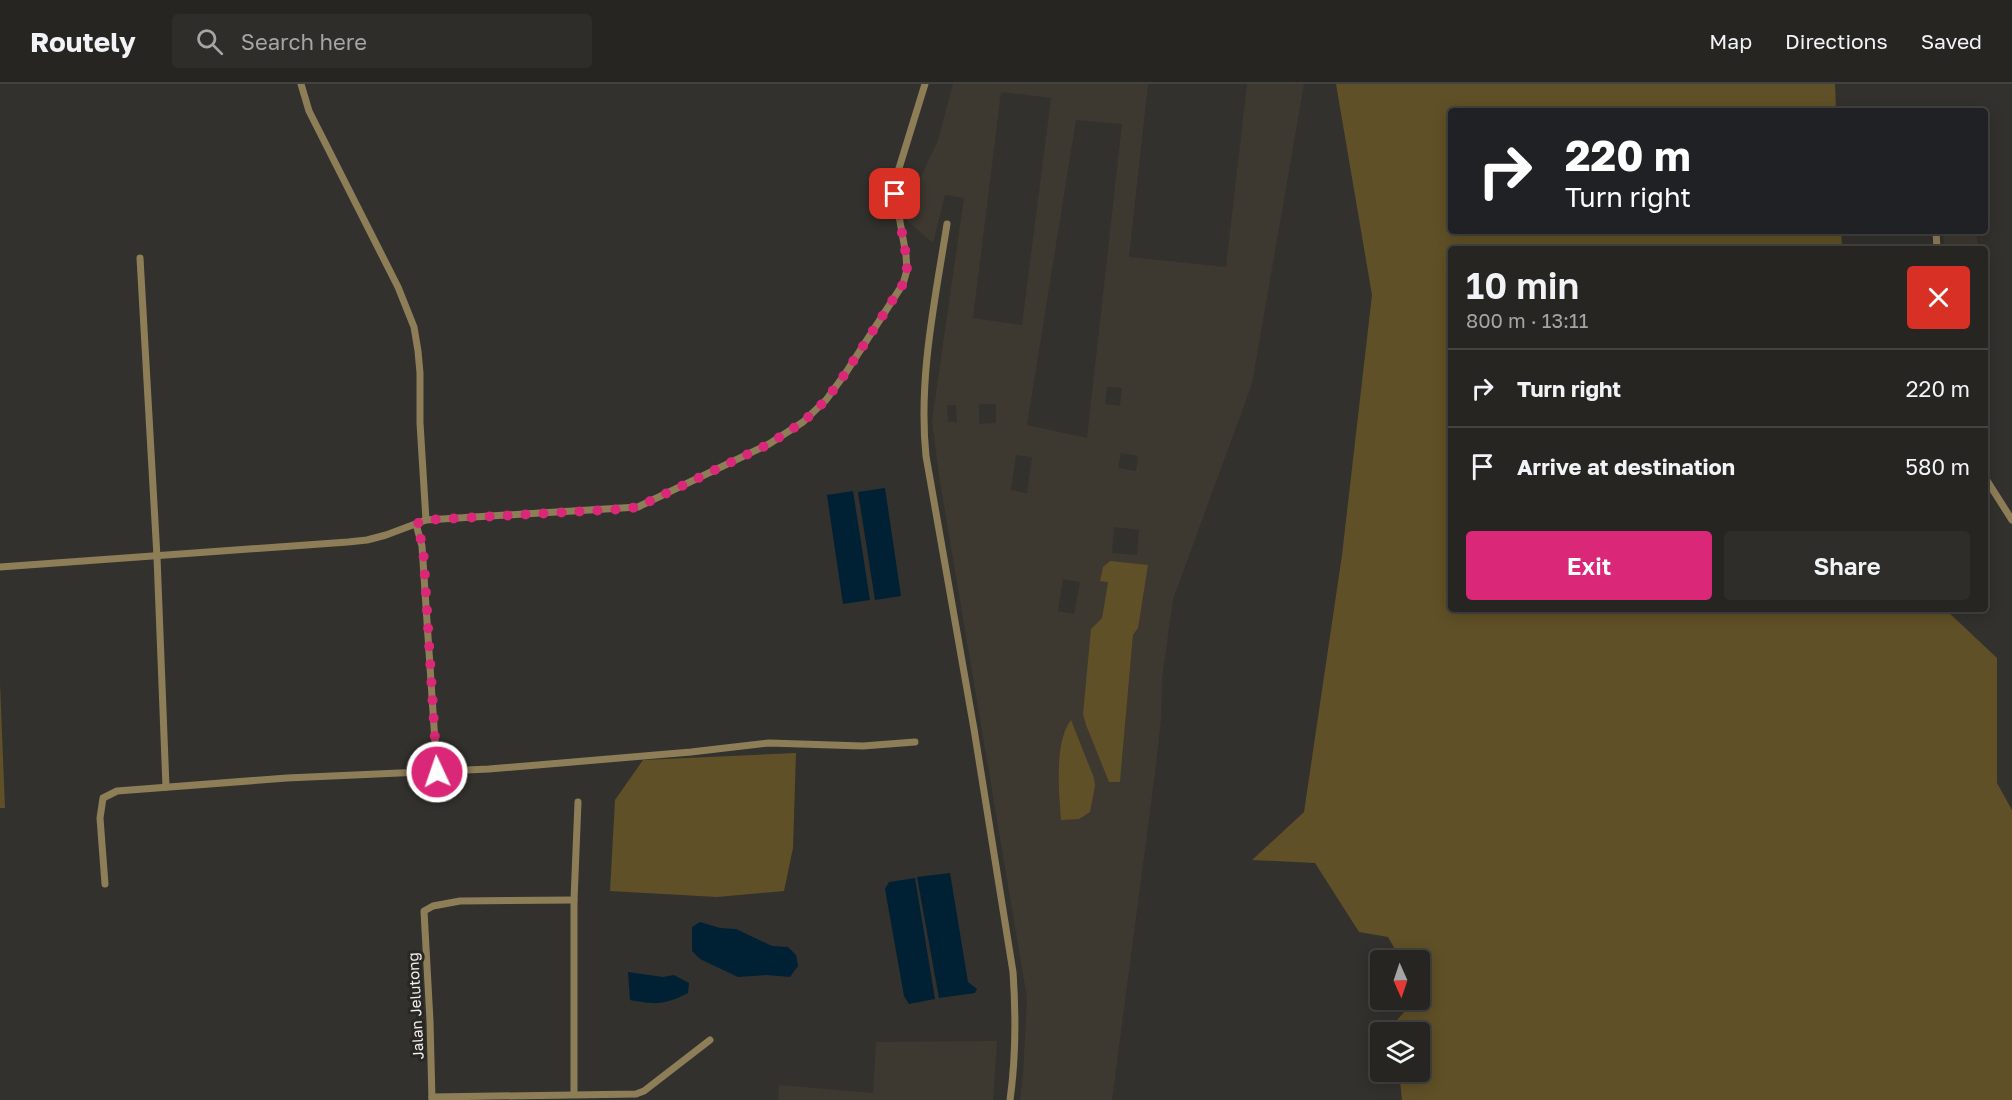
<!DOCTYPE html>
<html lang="en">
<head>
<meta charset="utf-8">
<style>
  :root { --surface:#262522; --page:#2e2d2a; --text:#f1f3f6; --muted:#a4a5a5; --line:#424240; --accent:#db2777 }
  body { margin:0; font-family:"Golos Text",sans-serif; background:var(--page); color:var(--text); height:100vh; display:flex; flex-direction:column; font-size:22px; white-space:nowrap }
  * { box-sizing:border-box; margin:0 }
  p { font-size:20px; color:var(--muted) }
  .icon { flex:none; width:33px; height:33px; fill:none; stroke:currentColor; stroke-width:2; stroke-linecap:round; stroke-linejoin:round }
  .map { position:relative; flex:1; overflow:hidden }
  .panel { position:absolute; left:1448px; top:162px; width:540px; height:366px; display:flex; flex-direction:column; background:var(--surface); border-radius:6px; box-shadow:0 3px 15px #0003,0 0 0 2px var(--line) }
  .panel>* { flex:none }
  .guide { position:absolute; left:1448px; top:24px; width:540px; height:126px; border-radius:6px; box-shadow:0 3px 15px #0003,0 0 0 2px var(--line); background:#202124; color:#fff; overflow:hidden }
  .needle { width:39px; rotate:177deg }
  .controls { position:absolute; left:1370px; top:866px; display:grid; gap:12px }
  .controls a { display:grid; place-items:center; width:60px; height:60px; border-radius:6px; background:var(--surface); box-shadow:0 3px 15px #0003,0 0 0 2px var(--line); font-size:30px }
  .pin { position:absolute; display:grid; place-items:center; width:51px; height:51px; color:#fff; margin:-26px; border-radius:12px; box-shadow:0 3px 9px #0006 }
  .me { position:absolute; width:66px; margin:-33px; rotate:357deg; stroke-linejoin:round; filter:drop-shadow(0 0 4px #0008) }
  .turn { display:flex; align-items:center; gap:21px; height:126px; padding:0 18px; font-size:27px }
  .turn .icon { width:78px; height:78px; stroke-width:2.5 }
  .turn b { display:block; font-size:42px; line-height:51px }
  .round { display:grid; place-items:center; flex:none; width:63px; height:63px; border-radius:6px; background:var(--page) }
  .summary { display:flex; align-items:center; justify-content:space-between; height:102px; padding:0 18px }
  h1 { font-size:36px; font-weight:600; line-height:45px }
  .cta { display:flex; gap:12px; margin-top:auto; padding:12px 18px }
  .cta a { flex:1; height:69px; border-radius:6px; background:var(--accent); color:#fff; font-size:24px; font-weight:600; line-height:69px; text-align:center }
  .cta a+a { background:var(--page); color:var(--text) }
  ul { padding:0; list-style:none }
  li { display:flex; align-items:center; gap:18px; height:78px; padding:0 18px; border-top:2px solid var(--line) }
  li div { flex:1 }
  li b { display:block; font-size:22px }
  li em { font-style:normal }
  header { display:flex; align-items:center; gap:36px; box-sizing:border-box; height:84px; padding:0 30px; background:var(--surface); border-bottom:2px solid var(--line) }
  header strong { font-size:28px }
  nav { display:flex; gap:33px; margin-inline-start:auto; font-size:21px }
  .search { width:420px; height:54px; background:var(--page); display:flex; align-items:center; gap:15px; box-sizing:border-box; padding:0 21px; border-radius:6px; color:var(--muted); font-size:22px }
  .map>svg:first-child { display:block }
</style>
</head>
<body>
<header>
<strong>Routely</strong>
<div class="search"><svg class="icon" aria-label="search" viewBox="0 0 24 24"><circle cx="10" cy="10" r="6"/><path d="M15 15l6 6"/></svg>Search here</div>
<nav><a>Map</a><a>Directions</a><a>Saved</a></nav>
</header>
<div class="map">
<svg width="2012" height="1016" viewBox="0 0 2012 1016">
  <rect width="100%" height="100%" fill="#33312d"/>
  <g fill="#3d3930" fill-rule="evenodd">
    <path d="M953 0H1148L1129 173 1226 183 1247 0H1304L1252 300 1173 515 1162 595 1161 635 1155 689 1112 1016H1020L1023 990 1027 914 940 398 932 337 964 114 945 111 933 159 907 137 915 106 938 56ZM1001 8 1051 14 1022 241 973 234ZM1076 36 1122 40 1087 354 1027 341ZM1107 303 1122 304 1120 322 1105 320ZM979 320H996V339L979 340ZM947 321H956L957 338H948ZM1121 369 1138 372 1136 387 1118 384ZM1016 371 1032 373 1027 409 1011 406ZM1114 443 1139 446 1137 471 1112 469ZM1063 495 1080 498 1074 530 1058 527ZM1108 498 1138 544 1133 551 1120 698 1091 545 1102 534ZM1064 645 1061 736 1059 703Z"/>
    <polygon points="1943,147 1976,147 1978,165 1944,165"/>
    <polygon points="997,957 993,1016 778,1016 779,1001 873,1009 876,958"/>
  </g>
  <g fill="#605027">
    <polygon points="1336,0 1835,0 1836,27 1450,27 1450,147 1841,147 1842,161 1845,165 1450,165 1450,525 1945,525 1997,574 1997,699 2012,726 2012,1016 1402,1016 1399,987 1419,987 1419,948 1394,948 1393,941 1410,921 1410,915 1419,915 1419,876 1401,876 1388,853 1359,848 1315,779 1252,776 1304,728 1342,471 1372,211"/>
    <polygon points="1110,477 1148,481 1138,544 1133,551 1120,698 1109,698 1086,641 1083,630 1091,545 1102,534 1108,498 1100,497 1103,483"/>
    <polygon points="0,599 5,724 0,724"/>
    <path d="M1071 636 1094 694 1095 702 1090 728 1079 735 1061 736C1059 709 1054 658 1071 636Z"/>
    <polygon points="796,669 793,764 784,807 717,813 610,807 615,716 643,676"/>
  </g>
  <g fill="#002134">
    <polygon points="885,404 901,512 875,516 858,408"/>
    <polygon points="853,407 870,516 843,520 827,411"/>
    <polygon points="950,789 968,898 977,905 975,909 939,914 917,793"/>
    <polygon points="915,794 935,915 909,920 904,912 885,805 889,798"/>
    <polygon points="700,838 720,844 736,845 772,862 788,863 796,871 798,882 790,893 766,891 738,893 700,875 692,867 692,843"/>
    <path d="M628 888 663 893 674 891 689 899 688 909C664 921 657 921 630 916Z"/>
  </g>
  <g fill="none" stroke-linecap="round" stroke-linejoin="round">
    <g stroke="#8e7e58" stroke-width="7">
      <polyline points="301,0 309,27 398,203 414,243 418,267 420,289 420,339 426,436"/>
      <path d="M947 140C935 216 918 295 926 372L974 645 1013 888C1016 931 1016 973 1010 1016"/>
      <polyline points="1936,147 1937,165"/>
      <polyline points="140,174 157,473 166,703"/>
      <polyline points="1984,392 2012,436"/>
      <polyline points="416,440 422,462 437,688"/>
      <polyline points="0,483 348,458 367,456 386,451 426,436 638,423 769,360 803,338 826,316 845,290 903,200 907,186 906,171 895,110 896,94 925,0"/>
      <polyline points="105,800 100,734 103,714 117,707 287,694 489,685 691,668 769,659 863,662 915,658"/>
      <polyline points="574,1010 574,816 578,718"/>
      <polyline points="432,1013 636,1010 644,1007 710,956"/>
      <polyline points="432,1016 430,937 424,827 433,822 460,817 574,816"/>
    </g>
  </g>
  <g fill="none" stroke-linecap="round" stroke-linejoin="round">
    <polyline stroke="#db2777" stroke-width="10" stroke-dasharray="0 18" points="437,688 423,462 416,440 426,436 623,425 638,423 769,360 803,338 826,316 845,290 903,200 907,186 906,171 895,110"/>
  </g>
  <g text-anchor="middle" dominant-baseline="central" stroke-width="6" stroke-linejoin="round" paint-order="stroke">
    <g font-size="15" fill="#f0efec" stroke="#292723">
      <text transform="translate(415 922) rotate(-93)">Jalan Jelutong</text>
    </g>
  </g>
</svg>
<div class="controls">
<a><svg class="needle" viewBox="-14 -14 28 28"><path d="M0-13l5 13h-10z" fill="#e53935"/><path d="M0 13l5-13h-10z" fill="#a4a5a5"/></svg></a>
<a><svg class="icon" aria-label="layers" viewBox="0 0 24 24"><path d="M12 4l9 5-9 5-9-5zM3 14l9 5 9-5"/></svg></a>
</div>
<div class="pin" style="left:895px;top:110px;background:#d93025"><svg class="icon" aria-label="arrive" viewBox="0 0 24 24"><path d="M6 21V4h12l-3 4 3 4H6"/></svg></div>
<svg class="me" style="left:437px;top:688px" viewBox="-20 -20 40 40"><circle r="17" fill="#db2777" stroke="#fff" stroke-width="3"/><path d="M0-11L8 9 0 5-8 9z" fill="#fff"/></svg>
<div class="guide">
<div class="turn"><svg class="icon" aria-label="right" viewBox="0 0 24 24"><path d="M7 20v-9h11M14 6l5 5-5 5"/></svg><div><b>220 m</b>Turn right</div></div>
</div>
<section class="panel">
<div class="summary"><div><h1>10 min</h1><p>800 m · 13:11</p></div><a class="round" style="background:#d93025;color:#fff"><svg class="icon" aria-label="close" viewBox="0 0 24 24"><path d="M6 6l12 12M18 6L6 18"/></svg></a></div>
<ul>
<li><svg class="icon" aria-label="right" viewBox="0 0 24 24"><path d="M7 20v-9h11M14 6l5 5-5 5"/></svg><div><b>Turn right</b></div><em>220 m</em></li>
<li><svg class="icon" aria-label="arrive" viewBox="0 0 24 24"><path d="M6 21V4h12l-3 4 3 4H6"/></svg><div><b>Arrive at destination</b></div><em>580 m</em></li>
</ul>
<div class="cta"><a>Exit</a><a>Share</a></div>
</section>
</div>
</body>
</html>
